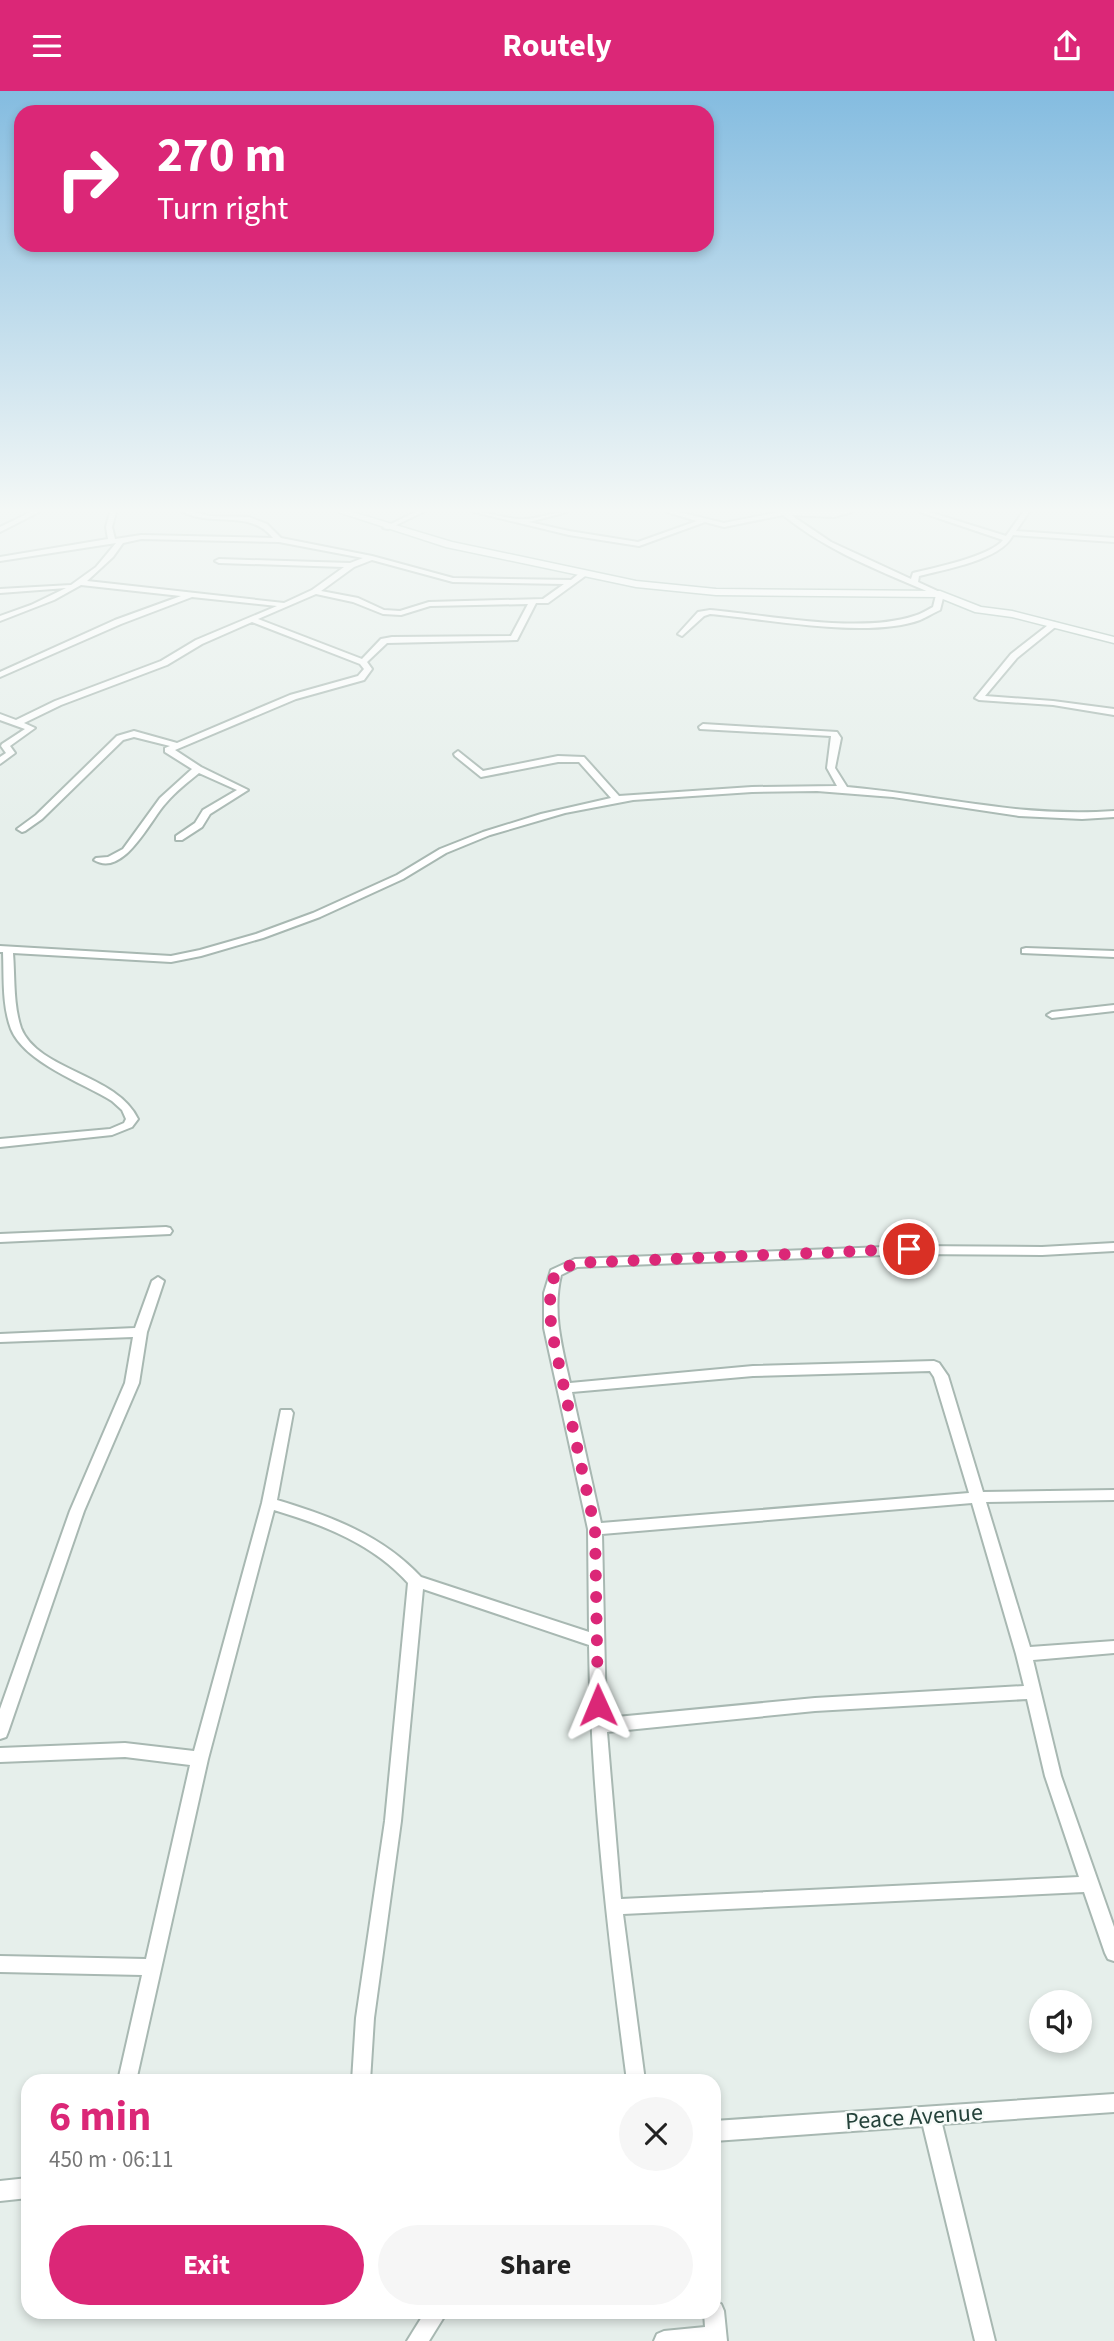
<!DOCTYPE html>
<html lang="en">
<head>
<meta charset="utf-8">
<style>
  :root { --surface:#fff; --page:#f6f6f6; --text:#222; --muted:#767676; --accent:#db2777 }
  body { margin:0; font-family:"Source Sans 3",sans-serif; background:var(--page); color:var(--text); height:100vh; display:flex; flex-direction:column; font-size:26px; white-space:nowrap }
  * { box-sizing:border-box; margin:0 }
  p { font-size:23px; color:var(--muted) }
  .icon { flex:none; width:38px; height:38px; fill:none; stroke:currentColor; stroke-width:2; stroke-linecap:round; stroke-linejoin:round }
  .map { position:relative; flex:1; overflow:hidden }
  .drawer { position:absolute; left:21px; top:1983px; width:700px; height:245px; display:flex; flex-direction:column; background:var(--surface); border-radius:21px; box-shadow:0 4px 10px #0003 }
  .drawer>* { flex:none }
  .banner { position:absolute; left:14px; top:14px; width:700px; height:147px; border-radius:21px; box-shadow:0 4px 10px #0003; background:#db2777; color:#fff; overflow:hidden }
  .fabs { position:absolute; left:1029px; top:1899px; display:grid; gap:14px }
  .fabs a { display:grid; place-items:center; width:63px; height:63px; border-radius:50%; background:var(--surface); box-shadow:0 4px 10px #0003; font-size:35px }
  .pin { position:absolute; display:grid; place-items:center; width:60px; height:60px; color:#fff; margin:-30px; border:4px solid #fff; border-radius:50%; box-shadow:0 2px 7px #0007 }
  .me { position:absolute; width:77px; margin:-38px; rotate:359deg; stroke-linejoin:round; filter:drop-shadow(0 0 5px #0008) }
  .turn { display:flex; align-items:center; gap:24px; height:147px; padding:0 28px; font-size:32px }
  .turn .icon { width:91px; height:91px; stroke-width:2.5 }
  .turn b { display:block; font-size:49px; line-height:60px }
  .round { display:grid; place-items:center; flex:none; width:74px; height:74px; border-radius:37px; background:var(--page) }
  .summary { display:flex; align-items:center; justify-content:space-between; height:119px; padding:0 28px }
  h1 { font-size:42px; font-weight:700; line-height:52px; color:var(--accent) }
  .button { display:flex; gap:14px; margin-top:auto; padding:14px 28px }
  .button a { flex:1; height:80px; border-radius:42px; background:var(--accent); color:#fff; font-size:28px; font-weight:700; line-height:80px; text-align:center }
  .button a+a { background:var(--page); color:var(--text) }
  header { display:flex; justify-content:space-between; align-items:center; height:91px; padding:0 28px; background:var(--accent); color:#fff; font-size:32px; font-weight:700 }
  .map>svg:first-child { display:block }
</style>
</head>
<body>
<header><svg class="icon" aria-label="menu" viewBox="0 0 24 24"><path d="M4 6h16M4 12h16M4 18h16"/></svg>Routely<svg class="icon" aria-label="share" viewBox="0 0 24 24"><path d="M12 15V3M7 8l5-5 5 5M5 13v7h14v-7"/></svg></header>
<div class="map">
<svg width="1114" height="2250" viewBox="0 0 1114 2250">
  <rect width="100%" height="100%" fill="#e6efeb"/>
  <g fill="none" stroke-linecap="round" stroke-linejoin="round">
    <defs>
      <g id="street">
        <polygon points="31,421 39,421 0,441 0,436"/>
        <path d="M110 421H116L112 436 115 448 141 444 273 447C250 418 212 436 183 421H193L210 425 249 426 267 433 281 447 372 465 453 487 571 489 581 481 588 483 548 512H536L517 549 387 552 367 571 372 578 364 589 296 608 175 659 201 676 248 699 210 723 202 736 182 749H176V745L195 732 203 719 237 699 199 682C188 691 175 701 166 712 150 729 124 787 94 769L96 767 108 766 123 758 160 707 192 678 165 661V657L170 655 134 646 123 649 42 728 25 740 22 741 17 738 36 724 117 645 134 640 177 652 290 604 358 585 364 578 360 573 252 531 202 553 167 574 61 614 24 632 35 637 10 655 15 662 0 673V666L6 662 1 655 2 653 25 638 0 629V623L16 629 55 610 161 570 196 549 277 515 192 506 121 533 0 586V581L115 529 181 505 81 494 54 509 0 530V525L31 514 66 497 0 502V498L71 494 96 476 116 452 0 470V466L108 448 106 436ZM141 448 279 451 363 467 350 472 219 468 215 470 219 472 344 476 312 499 284 512 87 490 113 466 123 452ZM372 469 453 491 564 493 543 508 429 511 400 520 384 519 358 507 321 500 354 476ZM316 503 353 511 383 523 401 524 430 515 528 513 511 545 392 546 381 548 362 568 258 528Z"/>
        <polygon points="415,421 423,421 388,438 383,437"/>
        <path d="M474 421C489 421 503 427 518 428 533 430 551 421 567 421L529 431 569 440 638 451 697 430 667 421H678L724 432 779 421H852L834 426 791 424 831 451 911 488 913 482C934 477 991 465 1003 449L920 421H929L1006 445 1023 421H1029L1016 440 1114 447V451L1013 444C1001 469 946 478 919 485L918 491 944 503 940 519C933 522 927 526 920 529 867 548 767 528 710 523L704 525 682 545 678 543 698 521 710 519C767 524 860 543 914 525 921 523 927 519 933 516L936 504C883 481 828 461 783 424L724 436 705 431 639 455 569 444Z"/>
        <polygon points="1052,531 1059,533 1017,567 985,605 1053,610 1114,618 1114,624 1053,614 979,609 975,607 1011,563"/>
        <path d="M703 633 837 641 841 647 835 677 847 696C939 704 1020 727 1114 720V726L1082 728 1019 725 893 706 817 700 752 701 633 709 565 722 490 744 446 762 403 788 320 826 263 847 201 865 171 871 13 862C15 886 13 913 21 937 38 980 117 983 138 1028L132 1036 112 1044 0 1056V1048L110 1038 124 1032 126 1028 122 1019 112 1010C83 992 24 971 11 938 2 914 4 886 3 861H0V855L171 865 200 859 256 843 313 822 397 784 440 758 483 741 541 723 611 707 579 671H558L481 686 455 665 454 663 458 660 483 680 558 665 584 666 619 705 752 696 837 695 827 677 831 645 700 638 699 636Z"/>
        <polygon points="1026,857 1114,860 1114,866 1022,862 1022,858"/>
        <polygon points="1114,914 1114,920 1052,927 1047,924 1052,921"/>
        <polygon points="166,1136 170,1137 172,1140 170,1143 0,1151 0,1143"/>
        <path d="M1114 1152V1160L1042 1164 910 1163 577 1176 561 1184C552 1221 562 1256 570 1292L753 1275 934 1270 939 1272 948 1285 983 1401 1114 1399V1409L986 1411 1030 1556 1114 1550V1562L1033 1569 1061 1685 1114 1836V1870L1108 1868 1105 1862 1084 1801 623 1823 645 1990H627C608 1845 591 1700 589 1554L423 1498 401 1730 374 1927 370 1990H352L356 1927 385 1730 408 1492C373 1453 324 1434 274 1419L208 1668 136 1990H118L142 1884 0 1881V1865L146 1868 190 1674 125 1666 0 1671V1657L125 1652 194 1660 262 1412 281 1319H291L293 1322 277 1409C330 1425 382 1444 421 1486L589 1541 588 1438 544 1237V1202L551 1179 575 1168 910 1155 1042 1156ZM930 1280 934 1286 969 1402 601 1432 572 1301 753 1285ZM972 1412 1016 1563 1024 1595 815 1607 606 1627 602 1443ZM1027 1608 1045 1685 1079 1786 621 1808 607 1641 815 1620Z"/>
        <polygon points="158,1186 164,1190 147,1241 139,1292 84,1420 8,1641 6,1646 0,1648 0,1618 70,1420 125,1292 133,1246 0,1251 0,1243 135,1237 152,1190"/>
        <polygon points="1114,2003 1114,2021 942,2033 995,2250 975,2250 923,2035 714,2050 714,2030"/>
        <polygon points="28,2087 28,2107 0,2110 0,2090"/>
        <polygon points="714,2210 721,2213 724,2220 727,2250 654,2250 657,2243 664,2240 705,2236 704,2221 714,2221"/>
        <polygon points="425,2221 447,2221 429,2250 407,2250"/>
      </g>
      <polygon id="secondary" points="338,421 352,421 452,451 636,490 716,498 940,500 981,516 1012,520 1114,546 1114,552 1012,526 975,521 938,506 716,504 636,496 446,456"/>
    </defs>
    <use href="#street" stroke="#a8b8b2" stroke-width="4"/>
    <use href="#secondary" stroke="#a4bbb3" stroke-width="3"/>
    <use href="#street" fill="#fff" fill-rule="evenodd"/>
    <use href="#secondary" fill="#fff" fill-rule="evenodd"/>
  </g>
  <linearGradient id="sky" x2="0" y2="1"><stop stop-color="#84bce0"/><stop offset="0.57" stop-color="#f4f8f6"/><stop offset="1" stop-color="#f4f8f6" stop-opacity="0"/></linearGradient>
  <rect width="1114" height="736" fill="url(#sky)"/>
  <g fill="none" stroke-linecap="round" stroke-linejoin="round">
    <polyline stroke="#db2777" stroke-width="12" stroke-dasharray="0 21.6" points="598,1614 595,1438 551,1237 550,1202 555,1182 575,1172 909,1158"/>
  </g>
  <g text-anchor="middle" dominant-baseline="central" stroke-width="5" stroke-linejoin="round" paint-order="stroke">
    <g font-size="24" fill="#24423a" stroke="#f7fbf9">
      <text transform="translate(914 2026) rotate(-4)">Peace Avenue</text>
    </g>
  </g>
</svg>
<div class="fabs">
<a><svg class="icon" aria-label="sound" viewBox="0 0 24 24"><path d="M4 9h4l5-4v14l-5-4H4zM17 9q2 3 0 6"/></svg></a>
</div>
<div class="pin" style="left:909px;top:1158px;background:#d93025"><svg class="icon" aria-label="arrive" viewBox="0 0 24 24"><path d="M6 21V4h12l-3 4 3 4H6"/></svg></div>
<svg class="me" style="left:598px;top:1614px" viewBox="-20 -20 40 40"><path d="M0-17L14 15 0 8-14 15z" fill="#db2777" stroke="#fff" stroke-width="4"/></svg>
<div class="banner">
<div class="turn"><svg class="icon" aria-label="right" viewBox="0 0 24 24"><path d="M7 20v-9h11M14 6l5 5-5 5"/></svg><div><b>270 m</b>Turn right</div></div>
</div>
<section class="drawer">
<div class="summary"><div><h1>6 min</h1><p>450 m · 06:11</p></div><a class="round"><svg class="icon" aria-label="close" viewBox="0 0 24 24"><path d="M6 6l12 12M18 6L6 18"/></svg></a></div>
<div class="button"><a>Exit</a><a>Share</a></div>
</section>
</div>
</body>
</html>
